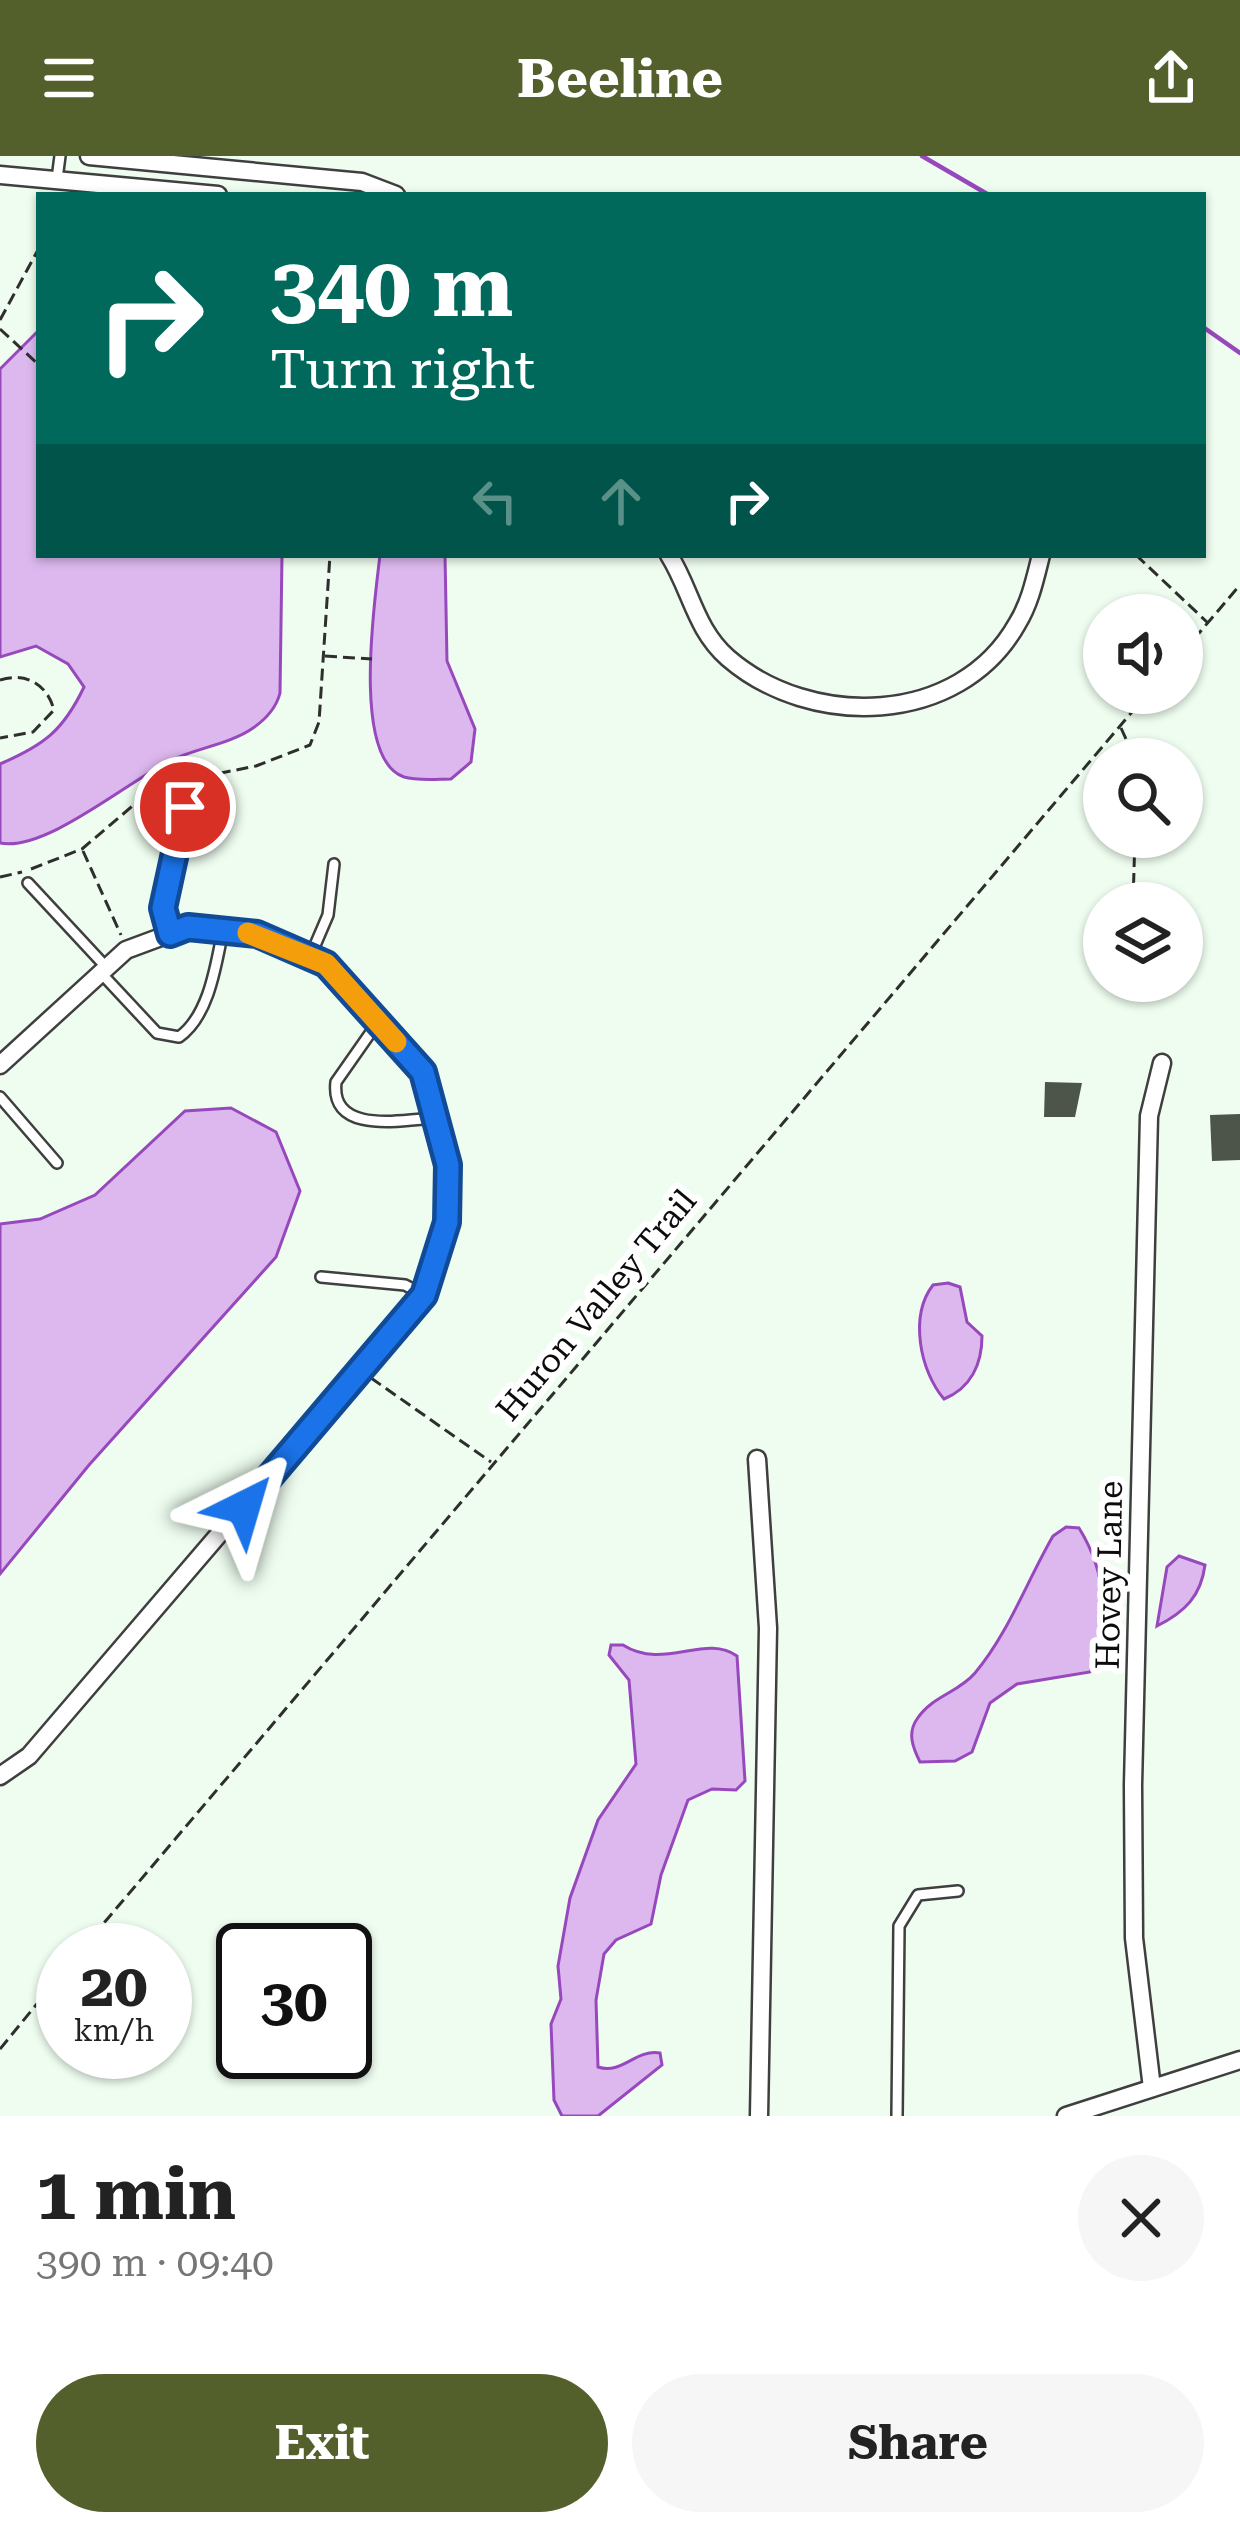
<!DOCTYPE html>
<html lang="en">
<head>
<meta charset="utf-8">
<style>
  :root { --surface:#fff; --page:#f6f6f6; --text:#222; --muted:#767676; --accent:#54602b }
  body { margin:0; font-family:"Roboto Serif",serif; background:var(--page); color:var(--text); height:100vh; display:flex; flex-direction:column; font-size:45px; white-space:nowrap }
  * { box-sizing:border-box; margin:0 }
  p { font-size:39px; color:var(--muted) }
  .icon { flex:none; width:66px; height:66px; fill:none; stroke:currentColor; stroke-width:2; stroke-linecap:round; stroke-linejoin:round }
  .map { position:relative; height:1960px; overflow:hidden }
  .details { display:flex; flex-direction:column; background:var(--surface); flex:1 }
  .details>* { flex:none }
  .guide { position:absolute; left:36px; top:36px; width:1170px; height:366px; border-radius:0px; box-shadow:0 3px 9px #0004; background:#00695c; color:#fff; overflow:hidden }
  .controls { position:absolute; left:1083px; top:438px; display:grid; gap:24px }
  .controls a { display:grid; place-items:center; width:120px; height:120px; border-radius:50%; background:var(--surface); box-shadow:0 3px 9px #0004; font-size:60px }
  .speed { position:absolute; left:36px; top:1767px; display:flex; gap:24px; font-size:60px; font-weight:700; text-align:center }
  .speed>* { display:grid; place-content:center; width:156px; height:156px; border-radius:50%; background:var(--surface); box-shadow:0 3px 9px #0004; line-height:1 }
  .speed small { font-size:30px; font-weight:400 }
  .speed .limit { border:6px solid #111; border-radius:18px; background:#fff; color:#111 }
  .pin { position:absolute; display:grid; place-items:center; width:102px; height:102px; color:#fff; margin:-51px; border:6px solid #fff; border-radius:50%; box-shadow:0 3px 12px #0007 }
  .me { position:absolute; width:132px; margin:-66px; rotate:40deg; stroke-linejoin:round; filter:drop-shadow(0 0 9px #0008) }
  .turn { display:flex; align-items:center; gap:42px; height:252px; padding:0 36px; font-size:54px }
  .turn .icon { width:156px; height:156px; stroke-width:2.5 }
  .turn b { display:block; font-size:84px; line-height:102px }
  .lanes { display:flex; align-items:center; height:114px; padding:0 36px; background:#0003; justify-content:center; gap:60px; direction:ltr }
  .lanes .off { opacity:.35 }
  .round { display:grid; place-items:center; flex:none; width:126px; height:126px; border-radius:63px; background:var(--page) }
  .overview { display:flex; align-items:center; justify-content:space-between; height:204px; padding:0 36px }
  h1 { font-size:72px; font-weight:700; line-height:90px }
  .primary-button { display:flex; gap:24px; margin-top:auto; padding:24px 36px }
  .primary-button a { flex:1; height:138px; border-radius:72px; background:var(--accent); color:#fff; font-size:48px; font-weight:700; line-height:138px; text-align:center }
  .primary-button a+a { background:var(--page); color:var(--text) }
  header { display:flex; justify-content:space-between; align-items:center; height:156px; padding:0 36px; background:var(--accent); color:#fff; font-size:54px; font-weight:700 }
  .map>svg:first-child { display:block }
</style>
</head>
<body>
<header><svg class="icon" aria-label="menu" viewBox="0 0 24 24"><path d="M4 6h16M4 12h16M4 18h16"/></svg>Beeline<svg class="icon" aria-label="share" viewBox="0 0 24 24"><path d="M12 15V3M7 8l5-5 5 5M5 13v7h14v-7"/></svg></header>
<div class="map">
<svg width="1240" height="1960" viewBox="0 0 1240 1960">
  <rect width="100%" height="100%" fill="#eefdef"/>
  <g fill="#dcb8ef" stroke="#9748bd" stroke-width="3">
    <path d="M39 174V399H282L280 537C276 553 266 563 253 572 232 587 198 592 174 603 130 623 47 696 0 687V608C44 589 63 575 84 531L68 508 36 490 0 501V213Z"/>
    <path d="M380 399H445L447 505 475 573 471 606 451 623C437 623 417 625 404 621 351 603 375 443 380 399Z"/>
    <polygon points="231,952 276,976 300,1035 276,1101 89,1309 0,1418 0,1068 40,1063 95,1039 185,955"/>
    <path d="M948 1127 960 1131 967 1166 982 1180C982 1208 971 1232 944 1243 920 1215 909 1160 933 1129Z"/>
    <path d="M1066 1371 1079 1372C1107 1417 1110 1468 1090 1516L1017 1528 990 1547 972 1596 955 1605 920 1606C913 1592 907 1577 917 1563 932 1540 958 1537 975 1517 1008 1478 1027 1425 1053 1380Z"/>
    <path d="M1179 1400 1205 1409C1201 1440 1185 1456 1157 1470L1167 1411Z"/>
    <path d="M623 1489C664 1515 705 1477 737 1500L745 1625 736 1634 712 1633 688 1644 661 1719 651 1768 616 1784 604 1798 596 1844 598 1911C622 1919 635 1893 660 1897L662 1909 598 1960H562L554 1944 551 1868 561 1843 558 1810 570 1742 598 1664 636 1608 629 1524 609 1499 611 1489Z"/>
  </g>
  <g fill="none" stroke-linecap="round" stroke-linejoin="round">
    <g stroke="#9748bd" stroke-width="4.5">
      <polyline points="922,0 989,39"/>
      <polyline points="1203,171 1240,197"/>
    </g>
  </g>
  <g fill="#4d544a">
    <polygon points="1045,926 1082,927 1075,961 1044,961"/>
    <polygon points="1240,958 1240,1004 1212,1005 1210,959"/>
  </g>
  <g fill="none" stroke-linecap="round" stroke-linejoin="round">
    <defs>
      <g id="lane">
        <polyline points="57,23 60,0"/>
        <polyline points="28,727 107,812"/>
        <polyline points="170,778 163,752 185,651"/>
        <polyline points="310,801 328,759 334,708"/>
        <path d="M101 817 157 877 179 881C209 860 216 809 223 774"/>
        <path d="M378 866 336 926C330 979 402 964 435 962"/>
        <polyline points="0,941 57,1007"/>
        <polyline points="321,1121 405,1129 424,1139"/>
        <polyline points="897,1960 899,1770 918,1739 958,1735"/>
      </g>
      <g id="street">
        <polyline points="89,0 362,26 396,39"/>
        <polyline points="0,19 218,39"/>
        <path d="M669 399C691 434 695 473 728 502 810 573 959 571 1017 468 1030 447 1035 423 1041 399"/>
        <polyline points="0,909 126,794 188,771 257,778 326,808 423,917 448,1009 447,1066 424,1139 29,1600 0,1620"/>
        <polyline points="757,1303 768,1472 759,1960"/>
        <polyline points="1152,1932 1134,1782 1133,1629 1149,960 1162,907"/>
        <polyline points="1066,1960 1240,1904"/>
      </g>
    </defs>
    <use href="#lane" stroke="#3f3f3f" stroke-width="14"/>
    <use href="#street" stroke="#3f3f3f" stroke-width="21"/>
    <g stroke="#2e2e2e" stroke-width="3" stroke-dasharray="12 6" stroke-linecap="butt">
      <polyline points="0,164 39,92"/>
      <polyline points="0,173 39,209"/>
      <polyline points="38,221 39,219"/>
      <polyline points="1136,399 1208,467"/>
      <polyline points="1057,400 1073,399"/>
      <polyline points="1182,497 1240,429"/>
      <polyline points="325,500 372,503"/>
      <path d="M0 524C26 516 47 528 54 554L33 576 0 582"/>
      <polyline points="1121,572 1135,603"/>
      <polyline points="83,695 121,779"/>
      <polyline points="31,713 82,693 156,630 256,610 310,589 319,566 330,399"/>
      <polyline points="0,721 22,716"/>
      <polyline points="1133,747 1135,681"/>
      <polyline points="371,1222 491,1306"/>
      <polyline points="81,1794 1148,537"/>
      <polyline points="0,1893 63,1816"/>
    </g>
    <use href="#lane" stroke="#fff" stroke-width="9"/>
    <use href="#street" stroke="#fff" stroke-width="16"/>
  </g>
  <g fill="none" stroke-linecap="round" stroke-linejoin="round">
    <defs>
      <polyline id="route" points="185,651 163,752 170,778 188,771 257,778 326,808 423,916 448,1009 447,1066 424,1139 244,1351"/>
    </defs>
    <use href="#route" stroke="#114b97" stroke-width="30"/>
    <use href="#route" stroke="#1a73e8" stroke-width="21"/>
    <polyline stroke="#f59e0b" stroke-width="21" points="248,777 326,808 396,886"/>
  </g>
  <g text-anchor="middle" dominant-baseline="central" stroke-width="12" stroke-linejoin="round" paint-order="stroke">
    <g font-size="33" fill="#0c0c0c" stroke="#fff">
      <text transform="translate(596 1149) rotate(-50)">Huron Valley Trail</text>
      <text transform="translate(1109 1419) rotate(-89)">Hovey Lane</text>
    </g>
  </g>
</svg>
<div class="controls">
<a><svg class="icon" aria-label="sound" viewBox="0 0 24 24"><path d="M4 9h4l5-4v14l-5-4H4zM17 9q2 3 0 6"/></svg></a>
<a><svg class="icon" aria-label="search" viewBox="0 0 24 24"><circle cx="10" cy="10" r="6"/><path d="M15 15l6 6"/></svg></a>
<a><svg class="icon" aria-label="layers" viewBox="0 0 24 24"><path d="M12 4l9 5-9 5-9-5zM3 14l9 5 9-5"/></svg></a>
</div>
<div class="speed"><div>20<small>km/h</small></div><div class="limit">30</div></div>
<div class="pin" style="left:185px;top:651px;background:#d93025"><svg class="icon" aria-label="arrive" viewBox="0 0 24 24"><path d="M6 21V4h12l-3 4 3 4H6"/></svg></div>
<svg class="me" style="left:244px;top:1351px" viewBox="-20 -20 40 40"><path d="M0-17L14 15 0 8-14 15z" fill="#1a73e8" stroke="#fff" stroke-width="4"/></svg>
<div class="guide">
<div class="turn"><svg class="icon" aria-label="right" viewBox="0 0 24 24"><path d="M7 20v-9h11M14 6l5 5-5 5"/></svg><div><b>340 m</b>Turn right</div></div>
<div class="lanes"><svg class="icon off" aria-label="left" viewBox="0 0 24 24"><path d="M17 20v-9H6M10 6l-5 5 5 5"/></svg><svg class="icon off" aria-label="ahead" viewBox="0 0 24 24"><path d="M12 20V5M6 11l6-6 6 6"/></svg><svg class="icon" aria-label="right" viewBox="0 0 24 24"><path d="M7 20v-9h11M14 6l5 5-5 5"/></svg></div>
</div>
</div>
<section class="details">
<div class="overview"><div><h1>1 min</h1><p>390 m · 09:40</p></div><a class="round"><svg class="icon" aria-label="close" viewBox="0 0 24 24"><path d="M6 6l12 12M18 6L6 18"/></svg></a></div>
<div class="primary-button"><a>Exit</a><a>Share</a></div>
</section>
</body>
</html>
